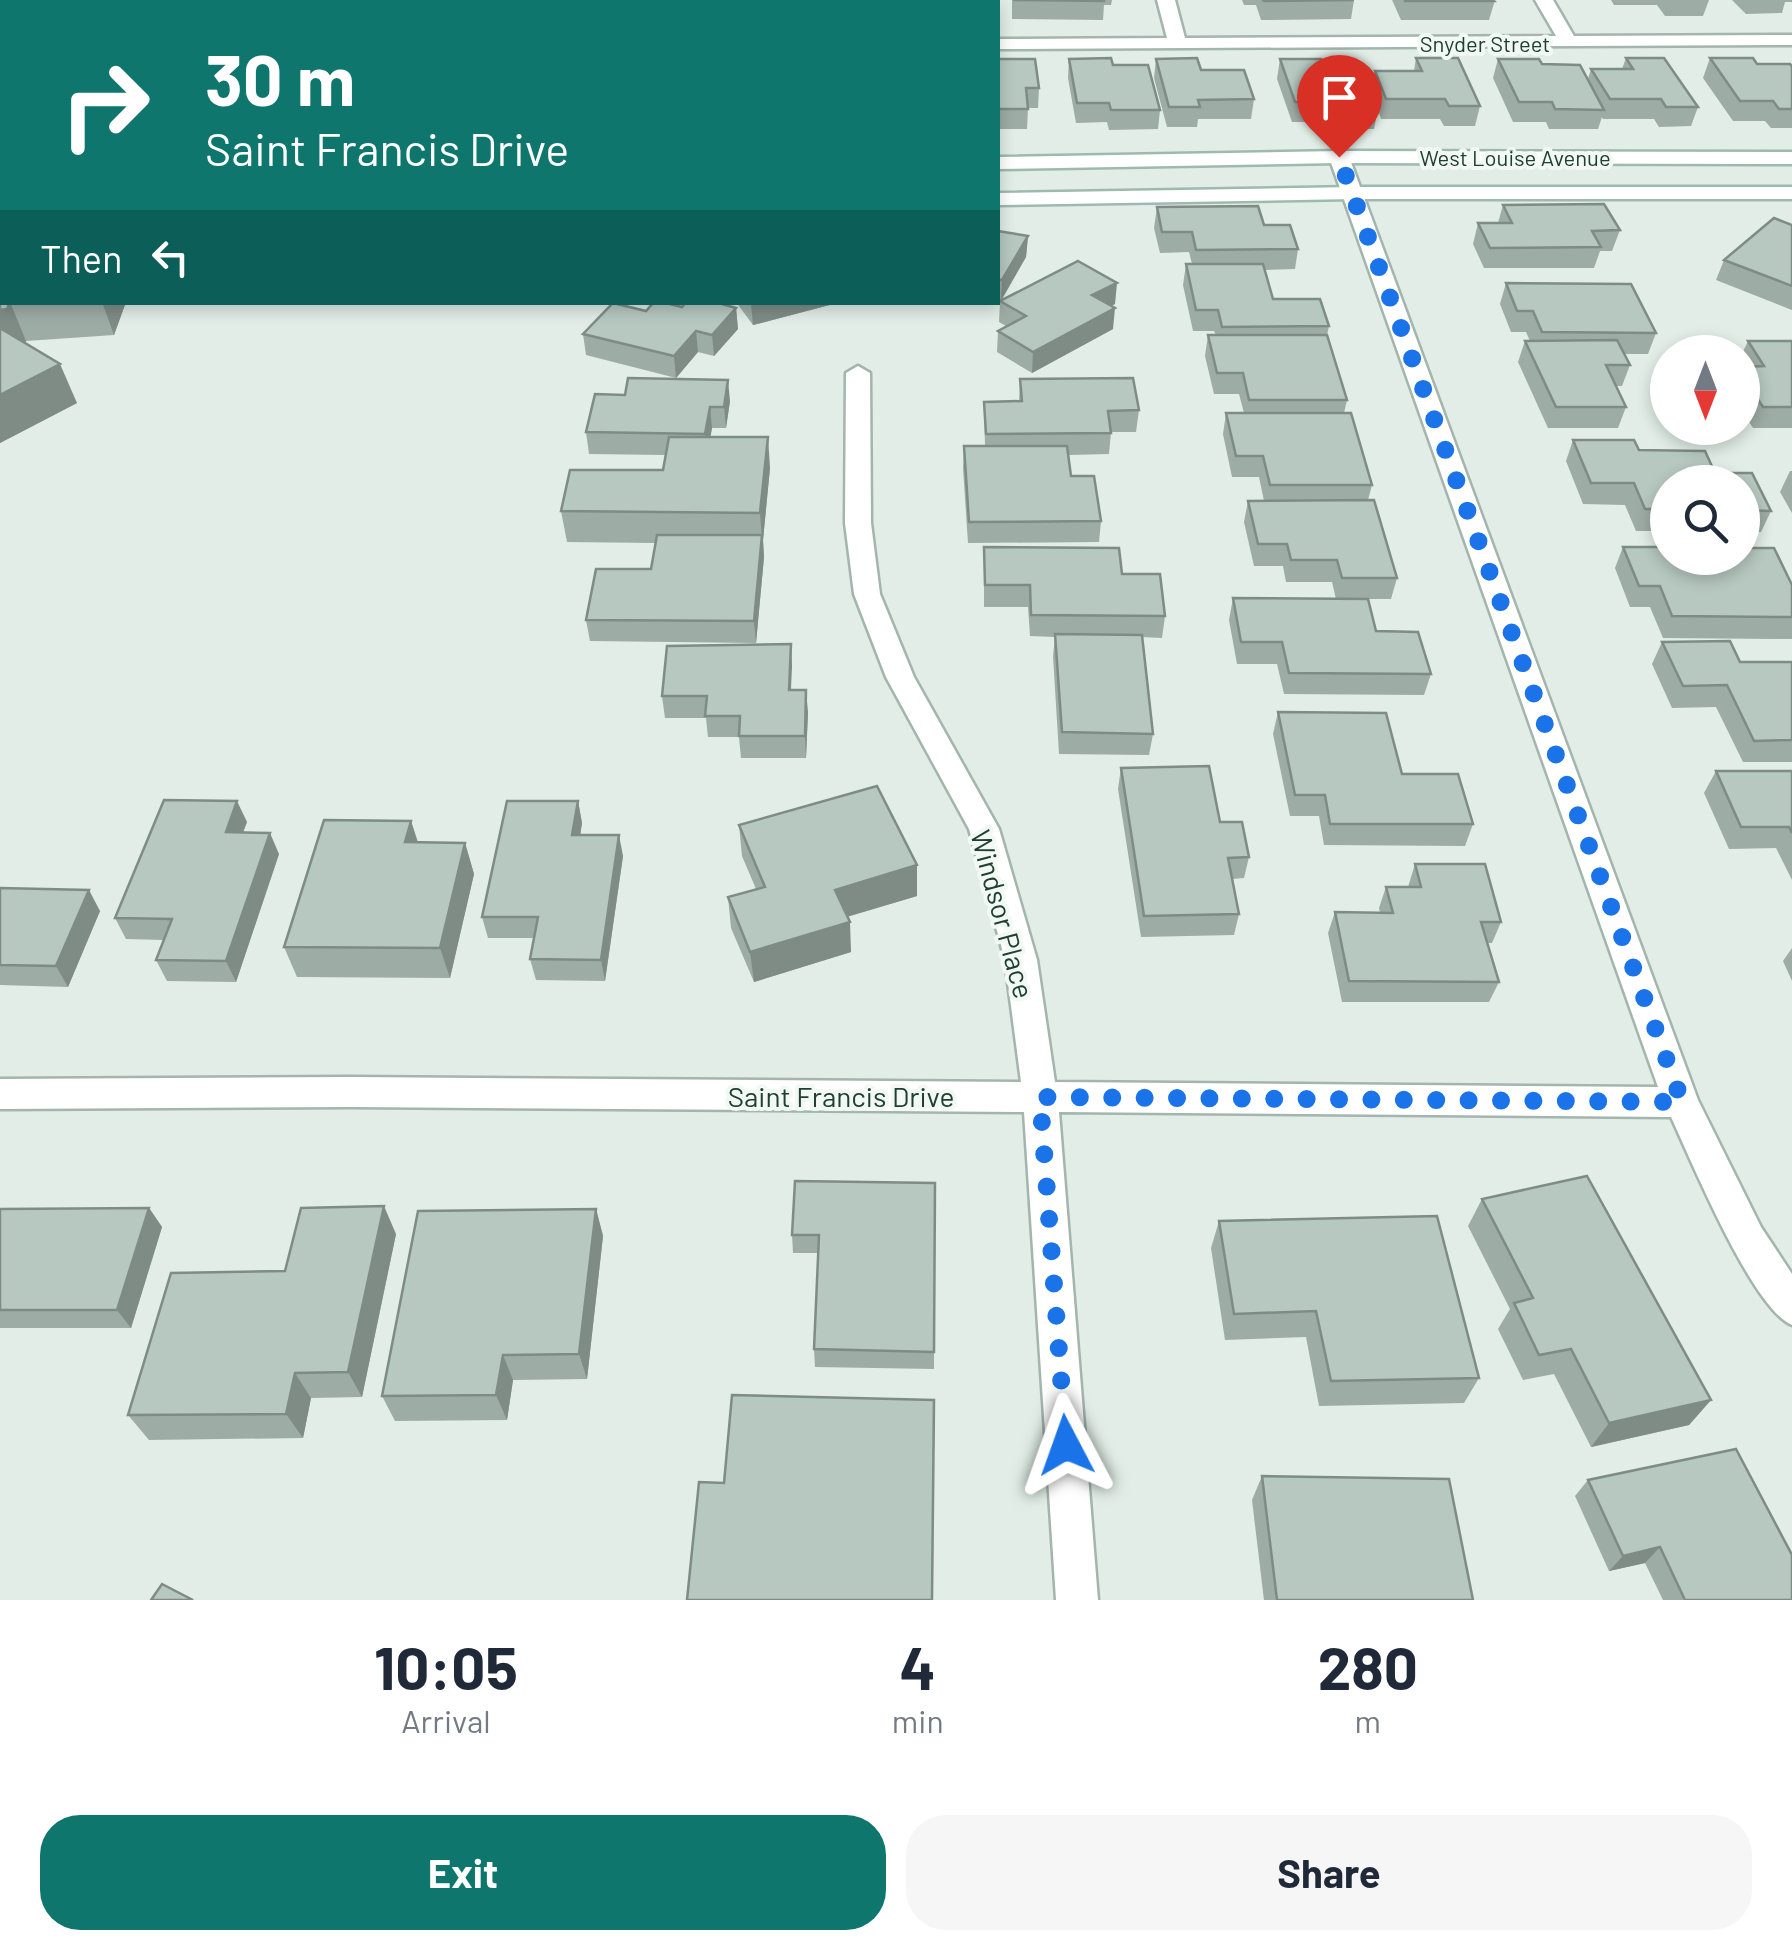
<!DOCTYPE html>
<html lang="en">
<head>
<meta charset="utf-8">
<style>
  :root { --surface:#fff; --page:#f6f6f7; --text:#1f2937; --muted:#747a83; --accent:#0f766e }
  body { margin:0; font-family:Barlow,sans-serif; background:var(--page); color:var(--text); height:100vh; display:flex; flex-direction:column; font-size:38px; white-space:nowrap }
  * { box-sizing:border-box; margin:0 }
  p { font-size:32px; color:var(--muted) }
  .icon { flex:none; width:55px; height:55px; fill:none; stroke:currentColor; stroke-width:2; stroke-linecap:round; stroke-linejoin:round }
  .map { position:relative; height:1600px; overflow:hidden }
  .drawer { display:flex; flex-direction:column; background:var(--surface); flex:1 }
  .drawer>* { flex:none }
  .hud { position:absolute; left:0px; top:0px; width:1000px; height:305px; box-shadow:0 5px 15px #0003; background:#0f766e; color:#fff; overflow:hidden }
  .needle { width:65px; rotate:180deg }
  .tools { position:absolute; left:1650px; top:335px; display:grid; gap:20px }
  .tools a { display:grid; place-items:center; width:110px; height:110px; border-radius:50%; background:var(--surface); box-shadow:0 5px 15px #0003; font-size:50px }
  .pin { position:absolute; display:grid; place-items:center; width:85px; height:85px; color:#fff; margin:-102px -42px; border-radius:50% 50% 50% 0; rotate:-45deg; box-shadow:0 0 10px #0007 }
  .pin .icon { rotate:45deg }
  .me { position:absolute; width:110px; margin:-55px; rotate:356deg; stroke-linejoin:round; filter:drop-shadow(0 0 8px #0008) }
  .turn { display:flex; align-items:center; gap:35px; height:210px; padding:0 40px; font-size:45px }
  .turn .icon { width:130px; height:130px; stroke-width:2.5 }
  .turn b { display:block; font-size:70px; line-height:85px }
  .then { display:flex; align-items:center; height:95px; padding:0 40px; background:#0003; gap:20px; font-size:38px }
  .eta { display:flex; justify-content:space-evenly; align-items:center; height:170px; text-align:center }
  .eta b { font-size:60px; font-weight:700; line-height:70px }
  .cta { display:flex; gap:20px; margin-top:auto; padding:20px 40px }
  .cta a { flex:1; height:115px; border-radius:40px; background:var(--accent); color:#fff; font-size:40px; font-weight:700; line-height:115px; text-align:center }
  .cta a+a { background:var(--page); color:var(--text) }
  .map>svg:first-child { display:block }
</style>
</head>
<body>
<div class="map">
<svg width="1792" height="1600" viewBox="0 0 1792 1600">
  <rect width="100%" height="100%" fill="#e1ede6"/>
  <polygon fill="#b8e0bf" points="0,0 597,0 2,2 0,159"/>
  <g fill="none" stroke-linecap="round" stroke-linejoin="round">
    <defs>
      <g id="street">
        <polygon points="775,0 793,0 793,2 776,2"/>
        <polygon points="1157,0 1175,0 1185,38 1556,36 1535,0 1553,0 1574,36 1792,35 1792,45 998,49 998,39 1167,38"/>
        <path d="M1339 151 1349 157 1698 1100 1761 1227 1792 1274V1325C1753 1310 1691 1160 1671 1117L1059 1112 1098 1600H1056L1024 1112 351 1107 0 1109V1079L351 1077 1021 1082 1005 960 969 829 886 677 854 594 845 523 846 373 858 366 870 373 871 523 880 594 914 677 999 829 1037 960 1055 1082 1658 1087 1329 157Z"/>
      </g>
      <g id="secondary">
        <polygon points="1339,151 1792,152 1792,164 1339,163 998,169 998,157"/>
        <rect x="0" y="172" width="2" height="12"/>
        <polygon points="1355,187 1792,187 1792,199 1355,199 998,205 998,193"/>
        <rect x="0" y="209" width="2" height="12"/>
      </g>
    </defs>
    <use href="#street" stroke="#a3b5ad" stroke-width="5"/>
    <use href="#secondary" stroke="#9ebaae" stroke-width="5"/>
    <use href="#street" fill="#fff" fill-rule="evenodd"/>
    <use href="#secondary" fill="#fff" fill-rule="evenodd"/>
  </g>
  <g fill="#9daca4">
    <polygon points="613,0 722,0 722,2 612,2"/>
    <polygon points="843,0 945,0 944,2 843,2"/>
    <polygon points="1012,0 1112,0 1111,5 1104,5 1103,20 1012,19"/>
    <polygon points="1242,0 1354,0 1351,19 1261,20 1256,5 1244,5"/>
    <polygon points="1392,0 1495,0 1489,20 1401,20"/>
    <polygon points="1611,0 1709,0 1703,16 1665,16 1657,5 1614,5"/>
    <polygon points="1732,0 1792,0 1792,2 1785,2 1782,13 1746,14"/>
    <polygon points="1416,58 1480,106 1475,126 1444,126 1440,119 1381,119 1378,109 1374,129 1327,129 1324,122 1292,122 1277,79 1280,59 1323,65 1377,108 1371,90 1375,71 1414,71"/>
    <polygon points="1626,58 1698,107 1691,126 1659,127 1654,119 1603,119 1602,117 1598,129 1549,129 1546,122 1513,122 1493,78 1498,59 1542,64 1588,79 1591,69 1622,69"/>
    <polygon points="1710,58 1757,64 1792,66 1792,128 1771,128 1765,121 1733,121 1703,78"/>
    <polygon points="998,59 1039,88 1038,108 1028,108 1027,129 998,129"/>
    <polygon points="1069,59 1113,65 1160,110 1158,129 1109,130 1107,122 1076,123 1068,78"/>
    <polygon points="1156,59 1201,70 1254,99 1251,119 1198,119 1197,127 1167,127 1154,78"/>
    <polygon points="1503,205 1620,230 1612,251 1600,251 1594,268 1484,268 1473,244 1478,223 1498,223"/>
    <polygon points="1157,207 1264,225 1298,249 1295,269 1265,270 1273,299 1329,326 1327,335 1347,400 1344,413 1372,485 1368,500 1397,578 1391,599 1368,599 1376,631 1431,674 1424,695 1284,694 1277,664 1237,664 1229,620 1233,598 1336,599 1332,582 1286,582 1283,566 1254,566 1244,522 1248,501 1264,501 1259,477 1232,477 1223,434 1226,413 1244,413 1239,394 1214,394 1205,356 1208,335 1216,335 1214,331 1193,331 1183,285 1186,264 1192,264 1189,252 1160,253 1154,228"/>
    <polygon points="1792,225 1792,310 1716,280 1724,260"/>
    <polygon points="998,231 1028,236 1026,257 1001,300 1115,304 1111,306 1113,329 1032,373 997,352 998,331 1006,326 999,322 1000,301 998,301"/>
    <polygon points="0,262 2,302 126,302 114,335 26,341 25,343 77,403 0,443"/>
    <polygon points="1506,283 1656,333 1648,354 1624,354 1630,365 1622,386 1616,386 1626,407 1618,428 1548,428 1518,362 1525,341 1530,341 1526,332 1511,332 1500,304"/>
    <polygon points="736,302 841,302 753,325"/>
    <polygon points="682,307 736,308 738,329 714,356 698,352 676,378 586,355 583,334 646,311"/>
    <polygon points="1748,341 1792,341 1792,428 1753,428 1742,411 1742,354"/>
    <polygon points="1020,379 1139,410 1136,432 1111,432 1109,454 1069,455 1071,476 1101,521 1099,542 968,543 963,468 964,446 985,446 984,402 1019,401"/>
    <polygon points="730,401 726,428 712,428 710,437 770,468 763,540 764,557 756,643 590,641 586,620 651,569 656,543 567,542 561,511 663,470 666,455 589,454 586,432"/>
    <polygon points="1573,440 1634,440 1639,450 1705,451 1715,473 1752,473 1771,511 1761,532 1742,532 1742,482 1668,482 1668,531 1636,531 1625,505 1583,504 1566,461"/>
    <polygon points="1790,471 1792,471 1792,513 1780,492"/>
    <polygon points="984,547 1122,574 1165,616 1162,638 1142,637 1153,734 1149,755 1059,754 1053,656 1055,637 1030,636 1028,607 984,607"/>
    <polygon points="1623,547 1792,585 1792,639 1663,638 1650,607 1630,607 1615,568"/>
    <polygon points="1662,642 1740,662 1792,662 1792,762 1743,762 1716,707 1672,708 1652,664"/>
    <polygon points="791,644 791,690 808,712 806,758 741,758 739,737 708,737 706,718 665,718 662,696"/>
    <polygon points="1278,712 1402,774 1473,824 1465,846 1324,845 1319,816 1290,816 1273,734"/>
    <polygon points="1121,768 1220,822 1249,857 1244,878 1232,879 1239,914 1234,935 1141,937 1118,789"/>
    <polygon points="1716,771 1792,771 1792,880 1776,848 1729,849 1704,793"/>
    <polygon points="578,801 582,823 580,835 623,856 605,981 536,980 530,959 534,938 488,938 482,917"/>
    <polygon points="411,821 418,843 465,843 474,874 450,978 297,977 284,947"/>
    <polygon points="247,822 243,832 279,854 236,982 167,981 156,960 164,940 126,939 115,918"/>
    <polygon points="739,825 917,896 847,917 851,952 754,982 731,928 728,897 756,889 742,856"/>
    <polygon points="1415,864 1501,922 1492,943 1487,943 1499,982 1489,1002 1342,1002 1328,933 1335,912 1380,913 1379,908 1386,887 1408,887"/>
    <polygon points="0,888 100,911 68,987 0,985"/>
    <polygon points="1792,948 1792,981 1783,961"/>
    <polygon points="795,1181 934,1352 934,1369 815,1367 814,1349 818,1253 793,1253 792,1235"/>
    <polygon points="1482,1199 1711,1400 1689,1425 1591,1447 1554,1374 1523,1380 1498,1329 1510,1309 1468,1226"/>
    <polygon points="149,1208 162,1227 131,1328 0,1328 0,1209"/>
    <polygon points="596,1209 603,1236 587,1379 513,1380 507,1420 395,1421 382,1396"/>
    <polygon points="1219,1221 1479,1378 1464,1403 1319,1406 1306,1337 1225,1340 1211,1248"/>
    <polygon points="396,1234 362,1397 311,1398 303,1438 149,1440 128,1415 285,1271"/>
    <polygon points="1262,1476 1473,1600 1264,1600 1252,1500"/>
    <polygon points="1588,1480 1792,1600 1663,1600 1645,1563 1609,1571 1575,1496"/>
  </g>
  <g fill="#7f8c86">
    <polygon points="1028,236 1026,257 1001,301 1002,280"/>
    <polygon points="1117,283 1115,304 1090,316 1092,295"/>
    <polygon points="10,302 26,341 24,347 0,351 0,310"/>
    <polygon points="102,302 126,302 114,335"/>
    <polygon points="757,302 841,302 753,325 751,304"/>
    <polygon points="736,308 738,329 714,356 712,335"/>
    <polygon points="1115,308 1113,329 1032,373 1033,352"/>
    <polygon points="696,331 698,352 676,378 674,356"/>
    <polygon points="60,364 77,403 0,443 0,395"/>
    <polygon points="728,380 730,401 726,428 724,407"/>
    <polygon points="710,407 712,428 707,456 705,434"/>
    <polygon points="768,437 770,468 763,540 764,557 756,643 754,621 762,539 760,513"/>
    <polygon points="791,644 792,666 790,712 789,690"/>
    <polygon points="806,690 808,712 806,758 805,736"/>
    <polygon points="237,801 247,822 235,853 226,832"/>
    <polygon points="578,801 582,823 577,856 572,835"/>
    <polygon points="411,821 421,852 405,842"/>
    <polygon points="270,833 279,854 236,982 226,961"/>
    <polygon points="619,835 623,856 605,981 601,960"/>
    <polygon points="465,843 474,874 450,978 440,948"/>
    <polygon points="917,865 917,896 836,920 835,890"/>
    <polygon points="89,890 100,911 68,987 56,966"/>
    <polygon points="850,922 851,952 754,982 750,952"/>
    <polygon points="384,1206 396,1234 362,1397 348,1372"/>
    <polygon points="149,1208 162,1227 131,1328 117,1310"/>
    <polygon points="596,1209 603,1236 587,1379 579,1354"/>
    <polygon points="503,1355 513,1380 507,1420 496,1395"/>
    <polygon points="295,1373 311,1398 303,1438 286,1414"/>
    <polygon points="1711,1400 1689,1425 1591,1447 1609,1423"/>
    <polygon points="1660,1547 1645,1563 1609,1571 1623,1556"/>
  </g>
  <g fill="#b6c8bf" stroke="#7f8c86" stroke-width="2.5">
    <polygon points="613,0 707,0 707,2 612,2"/>
    <polygon points="1013,0 1104,0 1104,1"/>
    <polygon points="1263,0 1354,0 1264,1"/>
    <polygon points="1405,0 1493,0 1494,1 1405,1"/>
    <polygon points="1111,58 1113,65 1148,65 1160,110 1111,110 1109,103 1077,103 1069,59"/>
    <polygon points="1197,58 1201,70 1244,70 1254,99 1198,100 1200,107 1169,107 1156,59"/>
    <polygon points="1416,58 1458,58 1480,106 1449,106 1445,99 1386,99 1375,71 1422,71"/>
    <polygon points="1626,58 1664,58 1698,107 1666,107 1661,99 1610,99 1591,69 1633,69"/>
    <polygon points="1710,58 1753,58 1757,64 1790,64 1792,66 1792,109 1779,109 1773,101 1740,101"/>
    <polygon points="998,59 1035,59 1039,88 1026,88 1028,109 998,109"/>
    <polygon points="1280,59 1321,59 1323,65 1359,65 1378,109 1330,110 1328,102 1295,102"/>
    <polygon points="1498,59 1539,59 1542,64 1580,65 1604,110 1555,109 1552,102 1519,102"/>
    <polygon points="1604,204 1620,230 1592,231 1601,247 1490,248 1478,223 1512,223 1503,205"/>
    <polygon points="1258,206 1264,225 1290,225 1298,249 1196,250 1192,232 1162,232 1157,207"/>
    <polygon points="1774,218 1792,225 1792,286 1724,260"/>
    <polygon points="998,231 1028,236 1002,280 998,280"/>
    <polygon points="1078,261 1117,283 1092,295 1115,308 1033,352 998,331 1026,316 1000,301"/>
    <polygon points="0,262 2,262 2,302 10,302 7,309 0,310"/>
    <polygon points="1186,264 1263,264 1273,299 1320,299 1329,326 1222,327 1218,310 1196,310"/>
    <polygon points="1506,283 1631,284 1656,333 1542,332 1533,311 1517,311"/>
    <polygon points="654,302 662,302 682,307 686,302 715,302 736,308 712,335 696,331 674,356 583,334 613,303 646,311"/>
    <polygon points="0,328 60,364 0,395"/>
    <polygon points="1208,335 1327,335 1347,400 1249,400 1243,373 1217,373"/>
    <polygon points="1617,340 1630,365 1606,365 1626,407 1556,407 1525,341"/>
    <polygon points="1748,341 1792,341 1792,407 1763,407 1742,375 1742,367 1764,366"/>
    <polygon points="628,378 728,380 724,407 710,407 705,434 586,432 595,394 625,395"/>
    <polygon points="1133,378 1139,410 1108,411 1111,433 986,434 984,402 1022,401 1020,379"/>
    <polygon points="1226,413 1351,413 1372,485 1270,485 1263,456 1236,456"/>
    <polygon points="669,437 768,437 760,513 561,511 570,470 663,470"/>
    <polygon points="1573,440 1634,440 1639,450 1705,451 1715,473 1752,473 1771,511 1742,510 1742,482 1668,482 1668,509 1645,509 1634,483 1591,483"/>
    <polygon points="964,446 1067,446 1071,476 1094,476 1101,521 969,522"/>
    <polygon points="1374,500 1397,578 1342,578 1337,560 1291,560 1287,544 1258,544 1248,501"/>
    <polygon points="657,535 762,535 754,621 586,620 596,569 651,569"/>
    <polygon points="984,547 1119,548 1122,574 1160,574 1165,616 1031,615 1030,585 985,585"/>
    <polygon points="1623,547 1668,547 1668,558 1742,558 1742,548 1774,548 1792,585 1792,617 1672,616 1660,586 1639,586"/>
    <polygon points="1233,598 1368,599 1376,631 1418,632 1431,674 1289,673 1282,642 1241,642"/>
    <polygon points="1055,634 1142,635 1153,734 1062,732"/>
    <polygon points="1730,641 1740,662 1792,662 1792,740 1754,741 1727,685 1683,686 1662,642"/>
    <polygon points="791,644 789,690 806,690 805,736 739,736 740,716 705,716 707,696 662,696 667,646"/>
    <polygon points="1278,712 1386,713 1402,774 1458,774 1473,824 1330,824 1325,795 1295,795"/>
    <polygon points="1209,766 1220,822 1242,822 1249,857 1228,858 1239,914 1144,916 1121,768"/>
    <polygon points="1716,771 1792,771 1792,833 1789,827 1741,827"/>
    <polygon points="877,786 917,865 835,890 850,922 750,952 728,897 765,887 739,825"/>
    <polygon points="164,800 237,801 226,832 270,833 226,961 156,960 172,919 115,918"/>
    <polygon points="507,801 578,801 572,835 619,835 601,960 530,959 538,917 482,917"/>
    <polygon points="324,820 411,821 405,842 465,843 440,948 284,947"/>
    <polygon points="1415,864 1485,864 1501,922 1481,922 1499,982 1349,981 1335,912 1393,913 1386,887 1421,887"/>
    <polygon points="0,888 89,890 56,966 0,965"/>
    <polygon points="1587,1176 1711,1400 1609,1423 1571,1349 1539,1355 1514,1303 1533,1298 1482,1199"/>
    <polygon points="795,1181 935,1183 934,1352 814,1349 819,1235 792,1235"/>
    <polygon points="384,1206 348,1372 295,1373 286,1414 128,1415 171,1273 285,1271 301,1208"/>
    <polygon points="149,1208 117,1310 0,1310 0,1209"/>
    <polygon points="596,1209 579,1354 503,1355 496,1395 382,1396 418,1211"/>
    <polygon points="1437,1216 1479,1378 1331,1381 1316,1311 1234,1314 1219,1221"/>
    <polygon points="732,1395 934,1400 932,1600 687,1600 699,1482 724,1483"/>
    <polygon points="1736,1449 1792,1555 1792,1600 1685,1600 1660,1547 1623,1556 1588,1480"/>
    <polygon points="1262,1476 1449,1479 1473,1600 1277,1600"/>
    <polygon points="162,1584 193,1600 151,1600"/>
  </g>
  <g fill="none" stroke-linecap="round" stroke-linejoin="round">
    <polyline stroke="#1a73e8" stroke-width="18" stroke-dasharray="0 32.4" points="1066,1445 1040,1097 1682,1102 1339,157"/>
  </g>
  <g text-anchor="middle" dominant-baseline="central" stroke-width="8" stroke-linejoin="round" paint-order="stroke">
    <g font-size="22" fill="#203f34" stroke="#f2f9f5">
      <text x="1485" y="43">Snyder Street</text>
      <text x="1515" y="157">West Louise Avenue</text>
    </g>
    <g font-size="28" fill="#203f34" stroke="#f2f9f5">
      <text transform="translate(1003 914) rotate(75)">Windsor Place</text>
      <text x="841" y="1096">Saint Francis Drive</text>
    </g>
  </g>
</svg>
<div class="tools">
<a><svg class="needle" viewBox="-14 -14 28 28"><path d="M0-13l5 13h-10z" fill="#e53935"/><path d="M0 13l5-13h-10z" fill="#747a83"/></svg></a>
<a><svg class="icon" aria-label="search" viewBox="0 0 24 24"><circle cx="10" cy="10" r="6"/><path d="M15 15l6 6"/></svg></a>
</div>
<div class="pin" style="left:1339px;top:157px;background:#d93025"><svg class="icon" aria-label="arrive" viewBox="0 0 24 24"><path d="M6 21V4h12l-3 4 3 4H6"/></svg></div>
<svg class="me" style="left:1066px;top:1445px" viewBox="-20 -20 40 40"><path d="M0-17L14 15 0 8-14 15z" fill="#1a73e8" stroke="#fff" stroke-width="4"/></svg>
<div class="hud">
<div class="turn"><svg class="icon" aria-label="right" viewBox="0 0 24 24"><path d="M7 20v-9h11M14 6l5 5-5 5"/></svg><div><b>30 m</b>Saint Francis Drive</div></div>
<div class="then">Then<svg class="icon" aria-label="left" viewBox="0 0 24 24"><path d="M17 20v-9H6M10 6l-5 5 5 5"/></svg></div>
</div>
</div>
<section class="drawer">
<div class="eta">
<div><b>10:05</b><p>Arrival</p></div>
<div><b>4</b><p>min</p></div>
<div><b>280</b><p>m</p></div>
</div>
<div class="cta"><a>Exit</a><a>Share</a></div>
</section>
</body>
</html>
